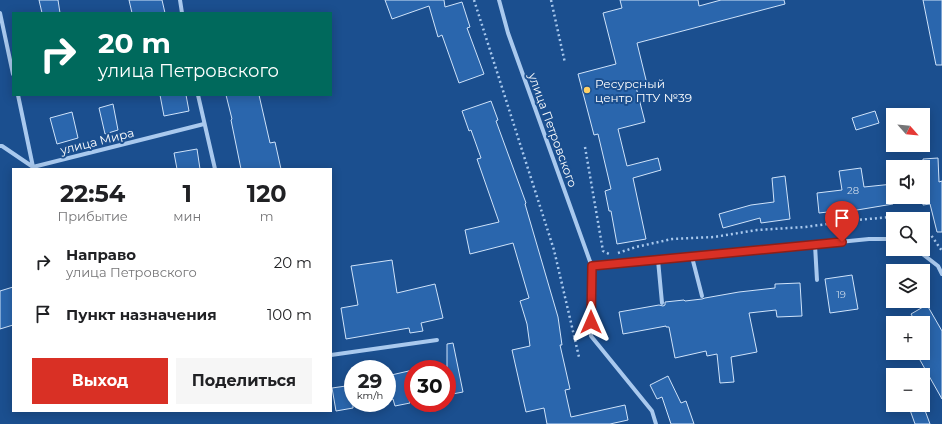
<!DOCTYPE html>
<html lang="ru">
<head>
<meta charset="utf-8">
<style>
  :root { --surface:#fff; --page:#f6f6f6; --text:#202124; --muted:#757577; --accent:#d93025 }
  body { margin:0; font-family:Montserrat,sans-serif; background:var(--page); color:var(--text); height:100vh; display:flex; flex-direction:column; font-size:15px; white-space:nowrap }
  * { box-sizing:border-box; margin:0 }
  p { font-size:13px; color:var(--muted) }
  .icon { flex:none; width:22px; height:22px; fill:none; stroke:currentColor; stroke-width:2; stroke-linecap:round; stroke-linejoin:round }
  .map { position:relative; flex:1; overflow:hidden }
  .drawer { position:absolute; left:12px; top:168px; width:320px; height:244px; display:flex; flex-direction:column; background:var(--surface); border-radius:0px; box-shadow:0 2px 10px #0003 }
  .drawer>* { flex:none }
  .hud { position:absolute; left:12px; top:12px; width:320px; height:84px; border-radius:0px; box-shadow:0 2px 10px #0003; background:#00695c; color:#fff; overflow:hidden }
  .needle { width:26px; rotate:117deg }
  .controls { position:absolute; left:886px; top:108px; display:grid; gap:8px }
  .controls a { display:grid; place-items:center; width:44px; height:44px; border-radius:0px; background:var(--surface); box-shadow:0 2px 10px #0003; font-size:20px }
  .speed { position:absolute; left:344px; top:360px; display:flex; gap:8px; font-size:20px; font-weight:700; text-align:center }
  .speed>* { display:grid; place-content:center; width:52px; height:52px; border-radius:50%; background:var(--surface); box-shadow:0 2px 10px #0003; line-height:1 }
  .speed small { font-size:10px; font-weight:400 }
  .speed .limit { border:6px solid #d22; background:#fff; color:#111 }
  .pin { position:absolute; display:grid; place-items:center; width:34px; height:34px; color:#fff; margin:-41px -17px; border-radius:50% 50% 50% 0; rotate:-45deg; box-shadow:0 0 4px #0007 }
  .pin .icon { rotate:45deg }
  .me { position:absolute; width:44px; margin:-22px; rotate:0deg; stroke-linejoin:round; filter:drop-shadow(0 0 3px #0008) }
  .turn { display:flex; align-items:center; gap:14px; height:84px; padding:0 20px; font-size:18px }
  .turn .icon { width:52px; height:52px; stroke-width:2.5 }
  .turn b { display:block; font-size:28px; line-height:34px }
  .eta { display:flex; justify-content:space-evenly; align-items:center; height:68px; text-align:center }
  .eta b { font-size:24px; font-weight:700; line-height:28px }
  .button { display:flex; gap:8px; margin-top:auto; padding:8px 20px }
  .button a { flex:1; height:46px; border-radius:0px; background:var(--accent); color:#fff; font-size:16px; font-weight:700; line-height:46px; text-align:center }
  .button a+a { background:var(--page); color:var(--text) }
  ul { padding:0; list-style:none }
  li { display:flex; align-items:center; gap:12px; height:52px; padding:0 20px }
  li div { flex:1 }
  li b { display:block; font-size:15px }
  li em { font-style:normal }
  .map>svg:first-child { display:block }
</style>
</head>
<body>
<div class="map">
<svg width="942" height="424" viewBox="0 0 942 424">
  <rect width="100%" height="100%" fill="#1b4f8f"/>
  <g fill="#2a66ad" stroke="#cfe3fa">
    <polygon points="39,0 58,0 60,13 42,13"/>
    <polygon points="129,0 162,0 165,13 132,13"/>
    <polygon points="385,0 444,0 445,7 462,2 470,27 467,28 484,74 459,83 442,35 438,37 429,6 392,19"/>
    <polygon points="620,0 698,0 699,6 721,0 784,0 785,4 637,43 647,84 636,87 645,122 618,129 627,166 658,158 661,170 633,178 646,239 617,244 611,211 609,211 605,191 611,189 598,134 594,135 578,74 616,64 603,13 622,8"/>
    <polygon points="923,0 942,0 942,65 936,65"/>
    <polygon points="160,95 186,95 189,111 164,116"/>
    <polygon points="226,95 259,95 270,143 275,142 281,169 241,169 231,120 232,119"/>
    <polygon points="491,101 498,120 496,121 526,203 525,204 558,317 562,345 560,345 570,389 565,390 571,417 625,405 628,420 610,424 547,424 544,408 526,412 512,350 530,346 527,324 520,301 529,298 513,243 470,254 465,230 499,222 477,159 481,158 471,130 469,131 462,111"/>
    <polygon points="113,104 118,130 105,134 99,108"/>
    <polygon points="875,111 879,123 856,130 852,118"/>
    <polygon points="72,112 78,138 57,144 50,118"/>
    <polygon points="197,149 200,169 177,169 174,153"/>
    <polygon points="938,158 939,182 942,181 942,232 937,232 930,204 923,205 923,159"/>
    <polygon points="861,168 864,187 893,184 893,204 845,212 845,210 819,213 817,193 842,190 839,171"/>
    <polygon points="785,176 790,219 761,223 760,218 723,228 719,214 751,205 774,202 772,178"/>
    <polygon points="392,260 397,293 435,284 443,318 421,323 423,331 410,333 409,328 346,339 341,308 358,305 351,266"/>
    <polygon points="852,275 858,309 830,313 825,279"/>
    <polygon points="800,283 802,316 777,317 776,310 749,313 757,352 731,357 734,382 720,383 717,354 707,356 706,351 675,358 669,327 666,327 666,326 623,334 619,312 659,305 663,306 665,305 665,302 684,300 685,301 702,299 705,298 739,292 775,288 775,284"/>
    <polygon points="13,287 13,325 0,329 0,291"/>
    <polygon points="923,298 942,331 942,399 916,353 923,353 923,323 916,323 911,314 923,307"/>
    <polygon points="453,343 463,392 447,395 447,344"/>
    <polygon points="413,370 413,395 408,396 410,403 395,406 393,399 389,400 387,390 387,376"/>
    <polygon points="668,376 681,403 686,401 694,424 671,424 662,397 657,399 650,385"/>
    <polygon points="353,385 353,408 336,411 332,388"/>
    <polygon points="923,405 930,424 915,424 910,410"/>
  </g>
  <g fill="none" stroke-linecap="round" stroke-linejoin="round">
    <g stroke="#a9c9ee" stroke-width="2.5" stroke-dasharray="2 3" stroke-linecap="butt">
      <polyline points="474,0 554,250 579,357"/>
      <polyline points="551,0 565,63"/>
      <polyline points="585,147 603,251 609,254"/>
      <polyline points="923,231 931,235 942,251"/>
      <polyline points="618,253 636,247 672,239 714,237 757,230 805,227 857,220 891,217 896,219"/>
    </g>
    <g stroke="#a9c9ee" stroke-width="4">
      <polyline points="180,0 182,13"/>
      <polyline points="499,0 508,33 592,267 591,336 652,411 656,424"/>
      <polyline points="0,13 13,74"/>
      <polyline points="18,95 33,167"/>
      <polyline points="198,95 215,169"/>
      <polyline points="0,146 2,146 33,167 204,124"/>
      <polyline points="815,245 817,280"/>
      <polyline points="916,249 938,266 942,274"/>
      <polyline points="692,257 702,296"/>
      <polyline points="658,260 662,303"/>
      <polyline points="592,267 869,239 893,239"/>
      <polyline points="331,355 437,340"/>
    </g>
  </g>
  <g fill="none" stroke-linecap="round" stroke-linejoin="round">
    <defs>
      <polyline id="route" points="591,322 592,266 842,242"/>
    </defs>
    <use href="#route" stroke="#8d1f18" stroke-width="10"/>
    <use href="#route" stroke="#d93025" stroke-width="7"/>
  </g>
  <circle fill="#ffd166" stroke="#1b4f8f" stroke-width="1.5" cx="587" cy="90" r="4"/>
  <g text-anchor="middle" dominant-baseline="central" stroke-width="4" stroke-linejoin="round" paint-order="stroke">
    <g font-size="10" fill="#cad9ea">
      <text x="853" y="190">28</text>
      <text x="841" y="294">19</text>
    </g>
    <g font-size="12" fill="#fff" stroke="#1b4f8f" text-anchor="start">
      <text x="595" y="83">Ресурсный<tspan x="595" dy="14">центр ПТУ №39</tspan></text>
    </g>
    <g font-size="12" fill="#fff" stroke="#1b4f8f">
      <text transform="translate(553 130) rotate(70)">улица Петровского</text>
      <text transform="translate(97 141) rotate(-14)">улица Мира</text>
    </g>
  </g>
</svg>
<div class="controls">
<a><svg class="needle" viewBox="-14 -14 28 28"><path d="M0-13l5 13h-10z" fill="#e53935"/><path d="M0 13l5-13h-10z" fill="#757577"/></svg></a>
<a><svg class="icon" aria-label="sound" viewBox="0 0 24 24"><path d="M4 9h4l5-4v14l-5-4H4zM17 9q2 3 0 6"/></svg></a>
<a><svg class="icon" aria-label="search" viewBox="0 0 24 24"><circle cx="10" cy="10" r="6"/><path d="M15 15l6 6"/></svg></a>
<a><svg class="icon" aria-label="layers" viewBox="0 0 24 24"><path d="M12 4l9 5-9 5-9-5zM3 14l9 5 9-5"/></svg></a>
<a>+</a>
<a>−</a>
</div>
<div class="speed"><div>29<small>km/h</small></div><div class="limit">30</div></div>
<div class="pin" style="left:842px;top:242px;background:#d93025"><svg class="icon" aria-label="arrive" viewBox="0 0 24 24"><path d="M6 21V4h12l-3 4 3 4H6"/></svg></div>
<svg class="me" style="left:591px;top:322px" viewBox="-20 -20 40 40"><path d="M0-17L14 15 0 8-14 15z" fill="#d93025" stroke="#fff" stroke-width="4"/></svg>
<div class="hud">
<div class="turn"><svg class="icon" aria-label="right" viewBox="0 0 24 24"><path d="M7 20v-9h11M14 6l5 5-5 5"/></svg><div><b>20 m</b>улица Петровского</div></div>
</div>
<section class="drawer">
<div class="eta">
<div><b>22:54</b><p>Прибытие</p></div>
<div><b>1</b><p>мин</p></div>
<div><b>120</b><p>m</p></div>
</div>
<ul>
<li><svg class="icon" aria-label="right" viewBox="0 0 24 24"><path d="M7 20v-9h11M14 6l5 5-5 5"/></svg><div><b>Направо</b><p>улица Петровского</p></div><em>20 m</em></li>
<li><svg class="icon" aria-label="arrive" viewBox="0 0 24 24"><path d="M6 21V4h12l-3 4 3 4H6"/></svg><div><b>Пункт назначения</b></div><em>100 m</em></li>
</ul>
<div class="button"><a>Выход</a><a>Поделиться</a></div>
</section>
</div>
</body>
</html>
